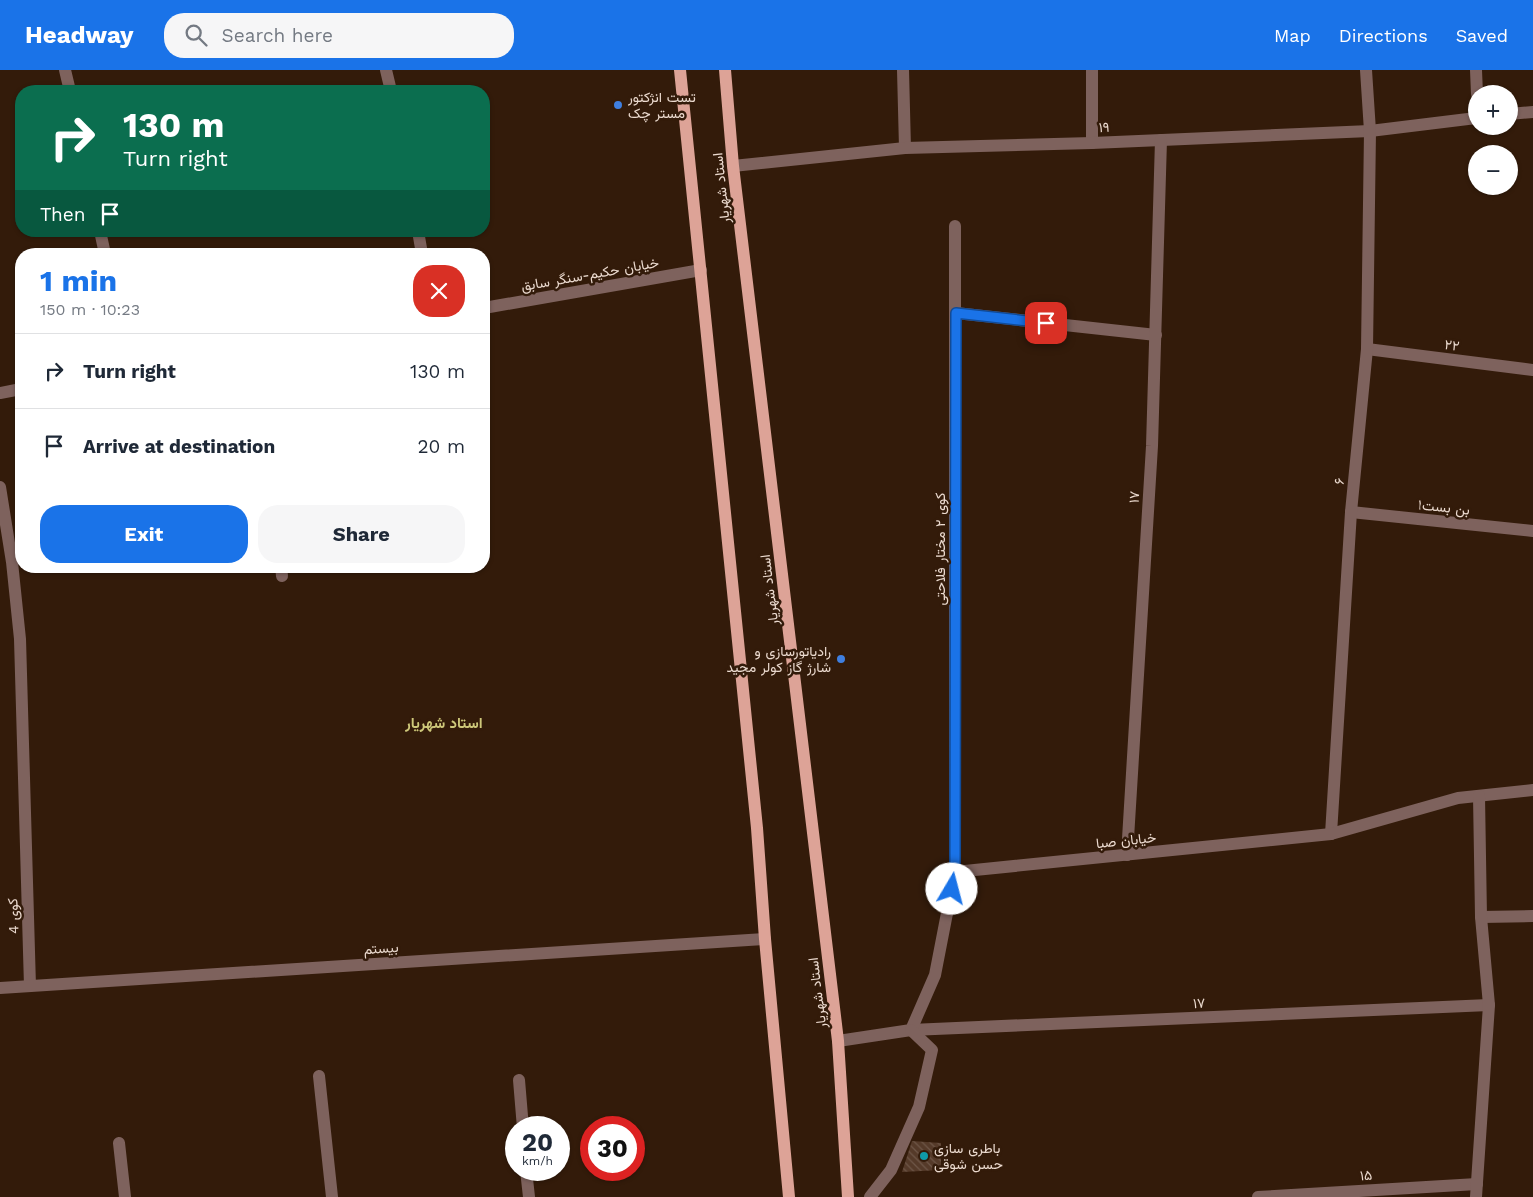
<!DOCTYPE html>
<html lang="en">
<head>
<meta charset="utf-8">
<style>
  :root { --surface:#fff; --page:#f6f6f7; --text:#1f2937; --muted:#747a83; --line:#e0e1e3; --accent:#1a73e8 }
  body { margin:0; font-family:"Work Sans",Vazirmatn,sans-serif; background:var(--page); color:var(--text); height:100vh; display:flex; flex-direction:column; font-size:19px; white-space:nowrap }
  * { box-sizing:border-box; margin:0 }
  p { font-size:16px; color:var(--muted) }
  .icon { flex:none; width:28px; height:28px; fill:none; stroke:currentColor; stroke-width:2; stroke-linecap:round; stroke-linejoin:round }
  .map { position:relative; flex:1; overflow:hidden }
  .panel { position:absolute; left:15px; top:178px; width:475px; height:325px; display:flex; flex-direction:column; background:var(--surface); border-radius:20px; box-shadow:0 1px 4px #0004 }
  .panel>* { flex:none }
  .guide { position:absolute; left:15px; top:15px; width:475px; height:152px; border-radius:20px; box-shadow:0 1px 4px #0004; background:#0b6e4f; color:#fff; overflow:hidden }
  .tools { position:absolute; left:1468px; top:15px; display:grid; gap:10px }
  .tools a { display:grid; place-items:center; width:50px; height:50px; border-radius:50%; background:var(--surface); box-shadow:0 1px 4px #0004; font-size:25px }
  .speed { position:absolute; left:505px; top:1046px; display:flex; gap:10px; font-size:25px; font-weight:700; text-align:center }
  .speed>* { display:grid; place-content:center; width:65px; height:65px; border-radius:50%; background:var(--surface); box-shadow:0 1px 4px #0004; line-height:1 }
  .speed small { font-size:12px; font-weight:400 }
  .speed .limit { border:8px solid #d22; background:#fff; color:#111 }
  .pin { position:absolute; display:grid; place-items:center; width:42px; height:42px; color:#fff; margin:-21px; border-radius:10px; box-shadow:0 2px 8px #0006 }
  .me { position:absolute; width:55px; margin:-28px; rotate:8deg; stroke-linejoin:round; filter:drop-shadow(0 0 4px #0008) }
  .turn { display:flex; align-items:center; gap:18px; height:105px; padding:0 25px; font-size:22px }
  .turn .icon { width:65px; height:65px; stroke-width:2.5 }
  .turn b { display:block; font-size:35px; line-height:42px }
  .then { display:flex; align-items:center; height:48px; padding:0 25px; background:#0003; gap:10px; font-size:19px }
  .round { display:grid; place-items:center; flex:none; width:52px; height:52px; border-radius:20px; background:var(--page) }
  .head { display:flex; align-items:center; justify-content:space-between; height:85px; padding:0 25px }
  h1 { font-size:30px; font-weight:700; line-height:38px; color:var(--accent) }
  .button { display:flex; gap:10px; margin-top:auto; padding:10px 25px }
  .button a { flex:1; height:58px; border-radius:20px; background:var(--accent); color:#fff; font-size:20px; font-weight:700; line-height:58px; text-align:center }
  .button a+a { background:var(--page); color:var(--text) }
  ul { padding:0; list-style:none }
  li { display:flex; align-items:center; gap:15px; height:75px; padding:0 25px; border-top:1px solid var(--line) }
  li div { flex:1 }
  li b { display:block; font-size:19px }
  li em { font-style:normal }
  header { display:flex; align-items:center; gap:30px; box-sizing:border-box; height:70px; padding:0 25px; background:var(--accent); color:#fff }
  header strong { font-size:24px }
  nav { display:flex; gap:28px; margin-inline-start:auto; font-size:18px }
  .search { width:350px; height:45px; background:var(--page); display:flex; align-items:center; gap:12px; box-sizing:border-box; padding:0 18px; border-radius:20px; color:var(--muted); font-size:19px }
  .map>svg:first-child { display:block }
</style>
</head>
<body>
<header>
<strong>Headway</strong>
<div class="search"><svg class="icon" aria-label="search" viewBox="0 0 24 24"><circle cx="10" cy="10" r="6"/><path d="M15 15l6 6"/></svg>Search here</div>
<nav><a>Map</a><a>Directions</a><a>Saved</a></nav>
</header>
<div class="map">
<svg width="1533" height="1127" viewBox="0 0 1533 1127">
  <defs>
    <pattern id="building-back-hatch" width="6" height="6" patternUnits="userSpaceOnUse" patternTransform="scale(1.25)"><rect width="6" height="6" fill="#553a29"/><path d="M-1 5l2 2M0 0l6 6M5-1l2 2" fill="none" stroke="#6e5647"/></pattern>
  </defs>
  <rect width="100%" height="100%" fill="#331b0a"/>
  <polygon fill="url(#building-back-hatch)" points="912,1071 941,1073 941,1100 902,1102"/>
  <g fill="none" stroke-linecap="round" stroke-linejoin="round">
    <g stroke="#7e625d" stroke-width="12">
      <polyline points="65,0 70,21"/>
      <polyline points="386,0 391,21"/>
      <polyline points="903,0 905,78"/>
      <polyline points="1476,0 1477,24"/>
      <polyline points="1509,44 1533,42"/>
      <polyline points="1092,73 1092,0"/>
      <polyline points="733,96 905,78 1092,73 1370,61 1476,48"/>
      <polyline points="100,161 105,184"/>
      <polyline points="418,161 422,184"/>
      <polyline points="484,238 701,200"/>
      <polyline points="956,243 1156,265"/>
      <polyline points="1367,279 1533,300"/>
      <polyline points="0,323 21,319"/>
      <polyline points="0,417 12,492 20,569 30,916"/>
      <polyline points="1351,442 1533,461"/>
      <polyline points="281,496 282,506"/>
      <polyline points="1331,764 1351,442 1367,279 1370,61 1366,0"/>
      <polyline points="1127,785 1152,376 1161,70"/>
      <polyline points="955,802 955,156"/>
      <polyline points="1481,847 1533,846"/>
      <polyline points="0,918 765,869"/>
      <polyline points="911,960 1489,935"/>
      <polyline points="838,971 911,960 935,905 955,802 1331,764 1458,728 1533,720"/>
      <polyline points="319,1006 332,1127"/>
      <polyline points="519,1010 523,1058"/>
      <polyline points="119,1073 125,1127"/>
      <polyline points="526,1100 529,1127"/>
      <polyline points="870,1127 891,1100 919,1037 932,980 911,960"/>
      <polyline points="1258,1127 1477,1114"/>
      <polyline points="1476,1127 1489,935 1481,847 1479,726"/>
    </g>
    <g stroke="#dda397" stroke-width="12">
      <polyline points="680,0 757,758 765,869 789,1127"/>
      <polyline points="725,0 733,96 838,971 848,1127"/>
    </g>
  </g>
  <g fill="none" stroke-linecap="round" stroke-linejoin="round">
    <defs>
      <polyline id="route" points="952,819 955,802 956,243 1046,253"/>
    </defs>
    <use href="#route" stroke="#114b97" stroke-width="12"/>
    <use href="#route" stroke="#1a73e8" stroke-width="9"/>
  </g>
  <g fill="#3f7fe0" stroke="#331b0a" stroke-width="2">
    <circle cx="618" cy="35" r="5"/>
    <circle cx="841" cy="589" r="5"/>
  </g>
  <circle fill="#0f9aa8" stroke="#331b0a" stroke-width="2" cx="924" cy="1086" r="5"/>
  <g text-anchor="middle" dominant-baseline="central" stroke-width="5" stroke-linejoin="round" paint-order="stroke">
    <g font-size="14" fill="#ebdacf" stroke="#331b0a" text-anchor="start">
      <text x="628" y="27">تست انژکتور<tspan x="628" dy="16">مستر چک</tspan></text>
      <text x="831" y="581" text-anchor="end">رادیاتورسازی و<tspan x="831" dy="16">شارژ گاز کولر مجید</tspan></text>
      <text x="934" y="1078">باطری سازی<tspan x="934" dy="16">حسن شوقی</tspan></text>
    </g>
    <g font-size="14" fill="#ebdacf" stroke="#331b0a">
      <text transform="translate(1104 57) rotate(-3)">۱۹</text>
      <text transform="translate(721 118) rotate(-96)">استاد شهریار</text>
      <text transform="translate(590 204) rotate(-10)">خیابان حکیم-سنگر سابق</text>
      <text transform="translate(1452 275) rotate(7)">۲۲</text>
      <text transform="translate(1339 411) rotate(-84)">۶</text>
      <text transform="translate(1134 427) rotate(-86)">۱۷</text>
      <text transform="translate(1444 437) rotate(6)">بن بست۱</text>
      <text transform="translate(940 479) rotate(-90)">کوی ۲ مختار فلاحتی</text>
      <text transform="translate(769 520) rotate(-97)">استاد شهریار</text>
      <text transform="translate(1126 770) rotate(-6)">خیابان صبا</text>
      <text transform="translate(13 846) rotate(-92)">کوی 4</text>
      <text transform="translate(381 878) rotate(-4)">بیستم</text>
      <text transform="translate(817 923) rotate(-97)">استاد شهریار</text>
      <text transform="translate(1199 933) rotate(-3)">۱۷</text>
      <text transform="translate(1366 1105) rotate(-4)">۱۵</text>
    </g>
    <g font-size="15" font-weight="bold" fill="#cec87a" stroke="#331b0a">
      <text x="444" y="653">استاد شهریار</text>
    </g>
  </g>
</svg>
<div class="tools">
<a>+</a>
<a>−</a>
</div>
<div class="speed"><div>20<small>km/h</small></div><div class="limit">30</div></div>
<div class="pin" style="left:1046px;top:253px;background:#d93025"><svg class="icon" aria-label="arrive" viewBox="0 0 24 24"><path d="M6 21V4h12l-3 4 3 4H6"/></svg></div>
<svg class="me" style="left:952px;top:819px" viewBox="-20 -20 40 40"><circle r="19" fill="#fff"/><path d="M0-13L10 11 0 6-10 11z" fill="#1a73e8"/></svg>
<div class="guide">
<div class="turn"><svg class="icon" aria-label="right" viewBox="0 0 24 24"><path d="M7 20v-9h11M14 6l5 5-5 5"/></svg><div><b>130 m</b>Turn right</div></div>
<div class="then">Then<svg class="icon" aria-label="arrive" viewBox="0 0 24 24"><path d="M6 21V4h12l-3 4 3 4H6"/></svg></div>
</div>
<section class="panel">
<div class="head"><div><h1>1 min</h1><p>150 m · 10:23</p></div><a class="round" style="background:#d93025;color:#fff"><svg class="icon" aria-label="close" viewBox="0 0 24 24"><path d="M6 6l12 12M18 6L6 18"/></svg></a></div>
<ul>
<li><svg class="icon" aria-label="right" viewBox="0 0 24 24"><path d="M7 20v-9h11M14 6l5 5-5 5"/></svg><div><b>Turn right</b></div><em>130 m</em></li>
<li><svg class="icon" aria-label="arrive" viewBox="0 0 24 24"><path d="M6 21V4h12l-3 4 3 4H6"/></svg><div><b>Arrive at destination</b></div><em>20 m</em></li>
</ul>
<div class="button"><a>Exit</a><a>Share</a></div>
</section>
</div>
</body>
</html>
